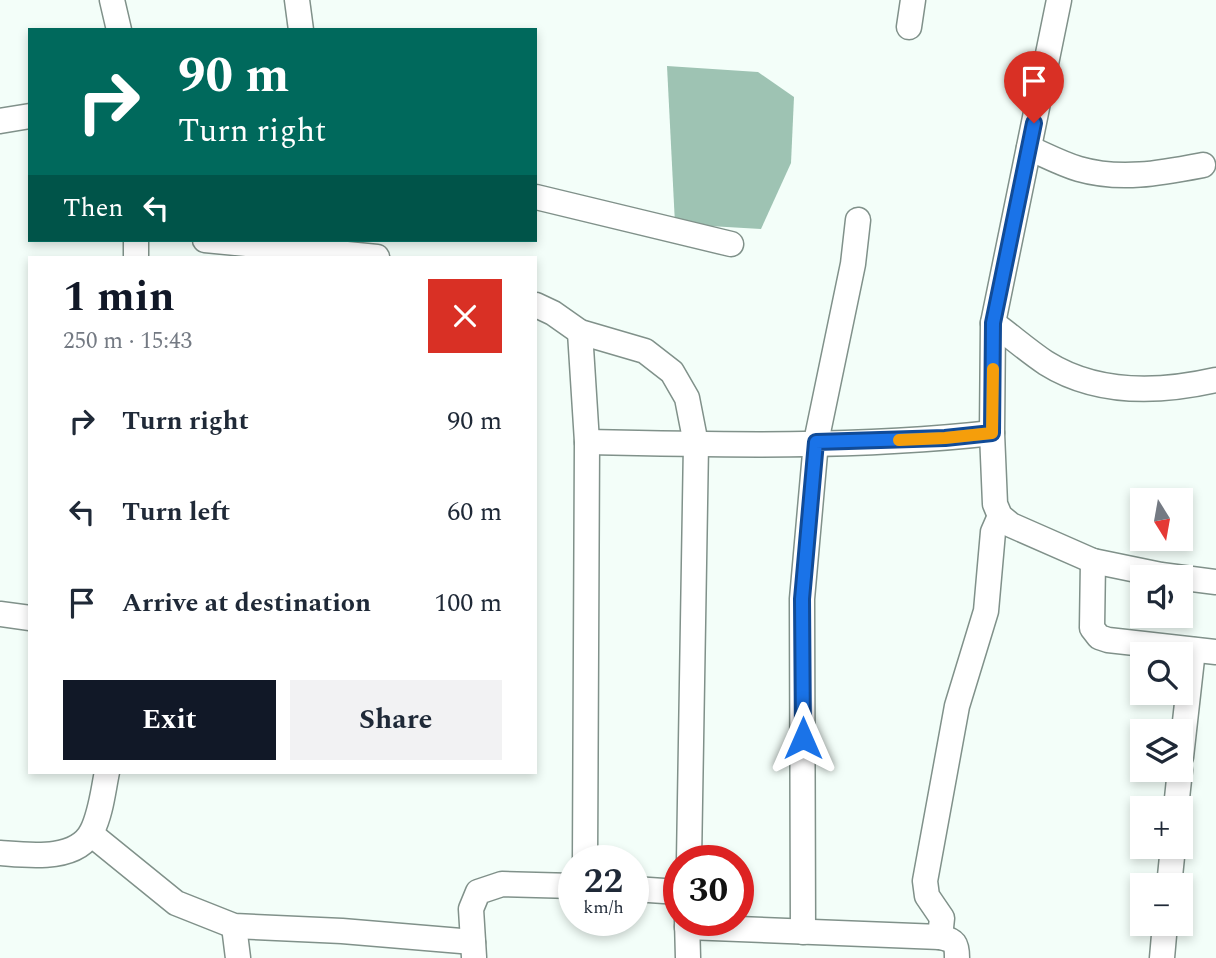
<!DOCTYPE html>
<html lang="en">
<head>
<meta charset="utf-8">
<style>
  :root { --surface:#fff; --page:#f2f2f3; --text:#1f2937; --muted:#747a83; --accent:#111827 }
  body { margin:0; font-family:Spectral,serif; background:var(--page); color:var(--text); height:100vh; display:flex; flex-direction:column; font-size:26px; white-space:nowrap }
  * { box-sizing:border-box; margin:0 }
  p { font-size:23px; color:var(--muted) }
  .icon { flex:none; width:38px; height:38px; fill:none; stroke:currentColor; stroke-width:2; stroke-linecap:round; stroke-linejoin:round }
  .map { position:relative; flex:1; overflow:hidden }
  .side { position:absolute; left:28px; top:256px; width:509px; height:518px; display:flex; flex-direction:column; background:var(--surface); border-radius:0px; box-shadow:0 4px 10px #0003 }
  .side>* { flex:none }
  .guide { position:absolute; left:28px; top:28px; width:509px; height:214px; border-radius:0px; box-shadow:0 4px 10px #0003; background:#00695c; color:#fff; overflow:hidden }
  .needle { width:46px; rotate:169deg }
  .fabs { position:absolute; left:1130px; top:488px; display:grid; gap:14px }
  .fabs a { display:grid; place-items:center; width:63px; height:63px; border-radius:0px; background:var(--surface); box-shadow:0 4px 10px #0003; font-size:35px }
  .speed { position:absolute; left:558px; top:845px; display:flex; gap:14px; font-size:35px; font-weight:700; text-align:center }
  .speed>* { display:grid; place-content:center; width:91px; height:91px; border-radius:50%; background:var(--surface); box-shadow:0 4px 10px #0003; line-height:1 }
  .speed small { font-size:18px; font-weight:400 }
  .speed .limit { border:10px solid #d22; background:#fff; color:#111 }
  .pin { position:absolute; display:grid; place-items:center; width:60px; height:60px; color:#fff; margin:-72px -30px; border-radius:50% 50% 50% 0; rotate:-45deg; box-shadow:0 0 7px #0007 }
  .pin .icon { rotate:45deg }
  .me { position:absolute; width:77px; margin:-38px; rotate:0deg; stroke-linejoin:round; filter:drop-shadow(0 0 5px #0008) }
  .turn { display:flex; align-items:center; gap:24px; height:147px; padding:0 35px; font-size:32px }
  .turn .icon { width:91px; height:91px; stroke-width:2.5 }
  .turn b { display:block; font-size:49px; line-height:60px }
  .then { display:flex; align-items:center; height:66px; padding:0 35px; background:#0003; gap:14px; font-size:26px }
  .round { display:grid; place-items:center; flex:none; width:74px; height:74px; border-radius:0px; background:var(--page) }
  .headline { display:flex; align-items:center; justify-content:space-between; height:119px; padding:0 35px }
  h1 { font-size:42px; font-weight:700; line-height:52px; color:var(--accent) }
  .cta { display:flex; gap:14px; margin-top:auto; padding:14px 35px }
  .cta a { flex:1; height:80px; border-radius:0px; background:var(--accent); color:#fff; font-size:28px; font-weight:700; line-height:80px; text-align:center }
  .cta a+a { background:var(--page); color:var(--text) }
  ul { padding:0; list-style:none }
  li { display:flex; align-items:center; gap:21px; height:91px; padding:0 35px }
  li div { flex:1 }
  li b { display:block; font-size:26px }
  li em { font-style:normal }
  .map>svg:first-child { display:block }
</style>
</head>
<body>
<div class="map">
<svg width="1216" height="958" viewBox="0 0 1216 958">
  <rect width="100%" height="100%" fill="#f3fef9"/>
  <polygon fill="#9ec3b3" points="667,66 758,72 794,97 791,163 761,229 675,224"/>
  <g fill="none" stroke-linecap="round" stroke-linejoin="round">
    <defs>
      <g id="minor">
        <polyline points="112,0 119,30"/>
        <polyline points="297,0 301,30"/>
        <polyline points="1059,0 993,323 992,433 995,504 1000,516 1011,525 1093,561 1161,575 1216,582"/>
        <polyline points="909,27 913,0"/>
        <polyline points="0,121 30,116"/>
        <path d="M1029 148C1045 155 1062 164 1079 169 1121 181 1161 173 1203 165"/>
        <polyline points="536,197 731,244"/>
        <polyline points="136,240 136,257"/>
        <polyline points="205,240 377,257"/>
        <polyline points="536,305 553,313 580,332 645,351 672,372 687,398 696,444 689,861"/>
        <path d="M993 323C1011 336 1028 351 1046 363 1097 395 1159 393 1216 380"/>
        <polyline points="580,332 587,442 585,861"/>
        <path d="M587 442C720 445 860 448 992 433"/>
        <polyline points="1093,561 1092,628 1099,637 1108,640 1216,652"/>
        <polyline points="0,614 30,618"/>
        <polyline points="1181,757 1193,650"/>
        <polyline points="1176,808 1180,770"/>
        <polyline points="91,834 176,903 234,926 342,931 473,942"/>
        <path d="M0 853C27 855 77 862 92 831 101 813 103 791 107 772"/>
        <polyline points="1169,886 1173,847"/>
        <polyline points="634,889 679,892"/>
        <polyline points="687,920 688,958"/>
        <polyline points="234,926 238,958"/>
        <path d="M687 927 940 937C955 940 957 944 957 958"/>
        <polyline points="803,932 802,599 816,442 853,264 858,220"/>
        <polyline points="940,937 942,918 927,896 925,881 957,706 986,611 993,532 1000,516"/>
        <polyline points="474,957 471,909 478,892 502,884 574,886"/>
        <polyline points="1162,958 1165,924"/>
      </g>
    </defs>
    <use href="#minor" stroke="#80918a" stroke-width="27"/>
    <use href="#minor" stroke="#fff" stroke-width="24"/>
  </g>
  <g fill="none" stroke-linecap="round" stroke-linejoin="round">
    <defs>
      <polyline id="route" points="803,738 802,599 816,442 945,438 992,433 993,323 1034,123"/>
    </defs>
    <use href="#route" stroke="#114b97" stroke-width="18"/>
    <use href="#route" stroke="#1a73e8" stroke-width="12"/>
    <polyline stroke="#f59e0b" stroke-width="12" points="899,440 945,438 992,433 993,369"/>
  </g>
</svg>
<div class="fabs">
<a><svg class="needle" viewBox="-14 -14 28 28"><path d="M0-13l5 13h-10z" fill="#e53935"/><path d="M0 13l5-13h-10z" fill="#747a83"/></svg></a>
<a><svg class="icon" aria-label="sound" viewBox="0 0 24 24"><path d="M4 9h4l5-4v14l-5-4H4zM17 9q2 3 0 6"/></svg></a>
<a><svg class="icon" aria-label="search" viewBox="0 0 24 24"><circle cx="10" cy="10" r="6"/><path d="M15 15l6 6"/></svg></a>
<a><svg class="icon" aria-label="layers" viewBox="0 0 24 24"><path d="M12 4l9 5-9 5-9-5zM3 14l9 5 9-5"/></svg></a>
<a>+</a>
<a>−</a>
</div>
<div class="speed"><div>22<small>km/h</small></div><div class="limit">30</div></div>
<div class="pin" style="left:1034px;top:123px;background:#d93025"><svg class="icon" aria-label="arrive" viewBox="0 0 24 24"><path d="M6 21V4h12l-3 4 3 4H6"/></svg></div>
<svg class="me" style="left:803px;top:738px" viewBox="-20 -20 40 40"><path d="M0-17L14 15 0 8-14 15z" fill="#1a73e8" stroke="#fff" stroke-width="4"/></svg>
<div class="guide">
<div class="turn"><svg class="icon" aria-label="right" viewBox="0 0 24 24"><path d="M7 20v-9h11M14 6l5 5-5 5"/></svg><div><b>90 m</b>Turn right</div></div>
<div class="then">Then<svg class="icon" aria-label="left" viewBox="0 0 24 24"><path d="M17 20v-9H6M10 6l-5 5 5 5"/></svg></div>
</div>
<section class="side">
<div class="headline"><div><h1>1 min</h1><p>250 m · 15:43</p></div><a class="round" style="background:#d93025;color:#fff"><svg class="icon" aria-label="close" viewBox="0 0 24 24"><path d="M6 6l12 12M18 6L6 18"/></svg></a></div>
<ul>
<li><svg class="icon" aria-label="right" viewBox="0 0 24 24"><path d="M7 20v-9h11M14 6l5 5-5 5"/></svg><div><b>Turn right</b></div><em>90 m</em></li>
<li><svg class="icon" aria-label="left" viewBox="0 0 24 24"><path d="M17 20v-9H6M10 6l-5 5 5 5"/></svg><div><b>Turn left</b></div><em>60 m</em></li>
<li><svg class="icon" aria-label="arrive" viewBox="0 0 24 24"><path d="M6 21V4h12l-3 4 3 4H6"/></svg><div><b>Arrive at destination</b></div><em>100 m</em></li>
</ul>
<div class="cta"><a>Exit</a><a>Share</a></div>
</section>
</div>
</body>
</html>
